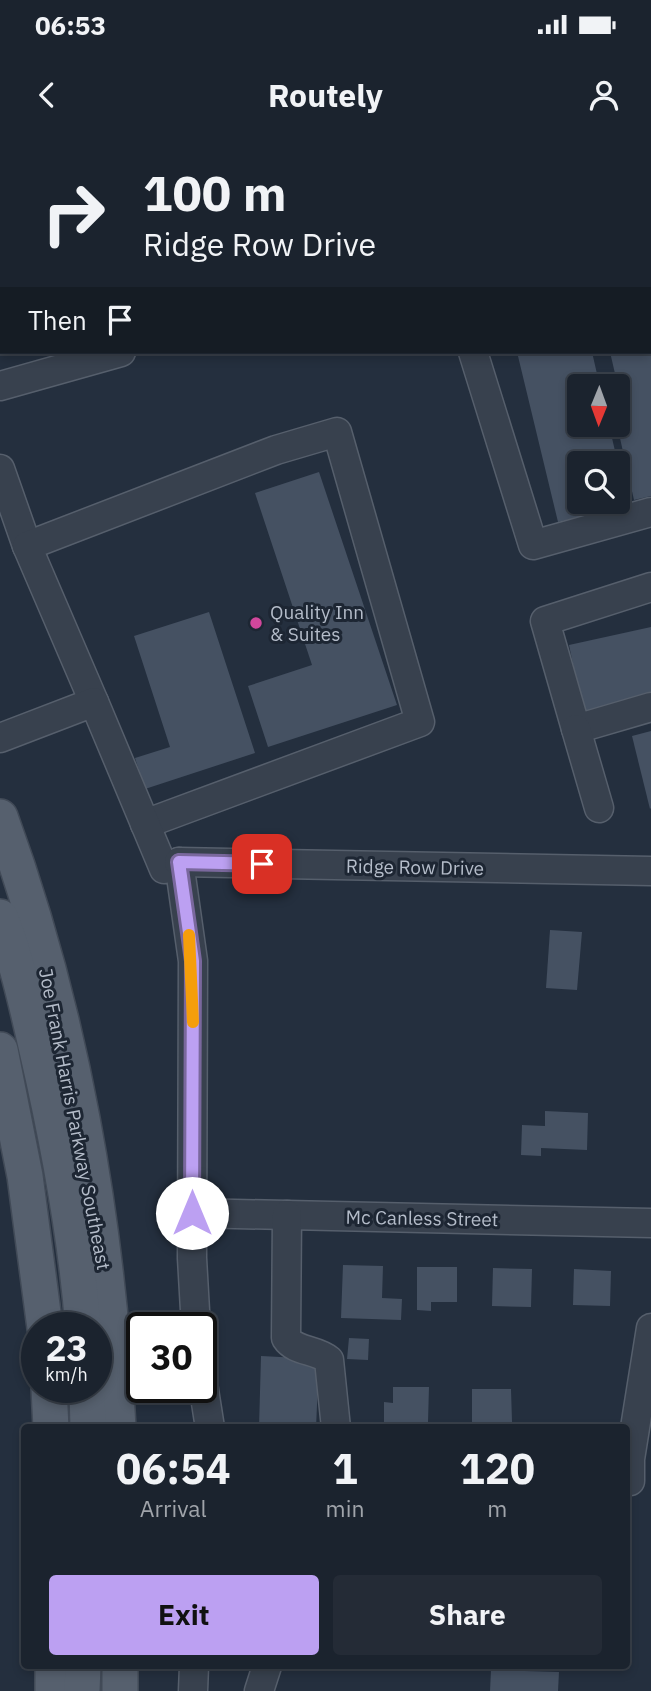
<!DOCTYPE html>
<html lang="en">
<head>
<meta charset="utf-8">
<style>
  :root { --surface:#1b232e; --page:#242b36; --text:#f1f3f6; --muted:#a0a4aa; --line:#39404a; --accent:#bca0f2 }
  body { margin:0; font-family:"IBM Plex Sans",sans-serif; background:var(--page); color:var(--text); height:100vh; display:flex; flex-direction:column; font-size:26px; white-space:nowrap }
  * { box-sizing:border-box; margin:0 }
  p { font-size:23px; color:var(--muted) }
  .icon { flex:none; width:38px; height:38px; fill:none; stroke:currentColor; stroke-width:2; stroke-linecap:round; stroke-linejoin:round }
  .map { position:relative; flex:1; overflow:hidden }
  .details { position:absolute; left:21px; top:1284px; width:609px; height:245px; display:flex; flex-direction:column; background:var(--surface); border-radius:7px; box-shadow:0 4px 10px #0003,0 0 0 2px var(--line) }
  .details>* { flex:none }
  .banner { position:absolute; left:0px; top:0px; width:651px; height:214px; box-shadow:0 4px 10px #0003,0 0 0 2px var(--line); background:#1b232e; color:var(--text); overflow:hidden }
  .needle { width:46px; rotate:181deg }
  .buttons { position:absolute; left:567px; top:234px; display:grid; gap:14px }
  .buttons a { display:grid; place-items:center; width:63px; height:63px; border-radius:7px; background:var(--surface); box-shadow:0 4px 10px #0003,0 0 0 2px var(--line); font-size:35px }
  .speed { position:absolute; left:21px; top:1172px; display:flex; gap:14px; font-size:35px; font-weight:700; text-align:center }
  .speed>* { display:grid; place-content:center; width:91px; height:91px; border-radius:50%; background:var(--surface); box-shadow:0 4px 10px #0003,0 0 0 2px var(--line); line-height:1 }
  .speed small { font-size:18px; font-weight:400 }
  .speed .limit { border:4px solid #111; border-radius:10px; background:#fff; color:#111 }
  .pin { position:absolute; display:grid; place-items:center; width:60px; height:60px; color:#fff; margin:-30px; border-radius:14px; box-shadow:0 4px 10px #0006 }
  .me { position:absolute; width:77px; margin:-38px; rotate:0deg; stroke-linejoin:round; filter:drop-shadow(0 0 5px #0008) }
  .turn { display:flex; align-items:center; gap:24px; height:147px; padding:0 28px; font-size:32px }
  .turn .icon { width:91px; height:91px; stroke-width:2.5 }
  .turn b { display:block; font-size:49px; line-height:60px }
  .then { display:flex; align-items:center; height:66px; padding:0 28px; background:#0003; gap:14px; font-size:26px }
  .eta { display:flex; justify-content:space-evenly; align-items:center; height:119px; text-align:center }
  .eta b { font-size:42px; font-weight:800; line-height:49px }
  .cta { display:flex; gap:14px; margin-top:auto; padding:14px 28px }
  .cta a { flex:1; height:80px; border-radius:7px; background:var(--accent); color:#111; font-size:28px; font-weight:800; line-height:80px; text-align:center }
  .cta a+a { background:var(--page); color:var(--text) }
  .status { display:flex; justify-content:space-between; align-items:center; height:49px; padding:0 35px; background:var(--surface); direction:ltr }
  .status svg { height:19px; fill:currentColor }
  header { display:flex; justify-content:space-between; align-items:center; height:91px; padding:0 28px; background:var(--surface); font-size:32px; font-weight:800 }
  .map>svg:first-child { display:block }
</style>
</head>
<body>
<div class="status"><b>06:53</b><svg viewBox="0 0 49 12"><path d="M0 12V9h3v3zM5 12V6h3v6zM10 12V3h3v9zM15 12V0h3v12zM26 1h20v11H26zM47 4h2v5h-2z"/></svg></div>
<header><svg class="icon" aria-label="back" viewBox="0 0 24 24"><path d="M15 5l-7 7 7 7"/></svg>Routely<svg class="icon" aria-label="person" viewBox="0 0 24 24"><circle cx="12" cy="8" r="4"/><path d="M4 21q1-7 8-7t8 7"/></svg></header>
<div class="map">
<svg width="651" height="1551" viewBox="0 0 651 1551">
  <rect width="100%" height="100%" fill="#242f3e"/>
  <g fill="#455162">
    <polygon points="517,212 592,212 600,247 579,247 579,285 609,285 618,324 579,324 579,362 618,362 619,326 628,365 558,382"/>
    <polygon points="610,212 651,212 651,356 634,360 617,285 626,281"/>
    <polygon points="319,332 397,565 268,607 248,546 312,525 255,353"/>
    <polygon points="209,472 255,613 145,649 135,618 170,607 134,496"/>
    <polygon points="651,487 651,561 584,576 569,505"/>
    <polygon points="651,591 651,668 650,669 632,596"/>
    <polygon points="550,790 582,792 577,850 546,848"/>
    <polygon points="545,971 588,973 587,1010 541,1008 541,1016 521,1015 522,985 545,986"/>
    <polygon points="343,1125 383,1126 382,1158 402,1159 401,1180 341,1178"/>
    <polygon points="417,1127 457,1127 457,1162 431,1162 431,1171 417,1170"/>
    <polygon points="493,1128 532,1129 531,1167 492,1166"/>
    <polygon points="574,1129 611,1131 610,1166 573,1165"/>
    <polygon points="349,1198 369,1199 368,1220 347,1219"/>
    <polygon points="261,1216 319,1219 316,1288 259,1288"/>
    <polygon points="393,1247 429,1247 428,1282 384,1282 384,1262 393,1263"/>
    <polygon points="472,1249 511,1249 512,1282 472,1282"/>
    <polygon points="491,1530 559,1532 558,1551 490,1551"/>
  </g>
  <g fill="none" stroke-linecap="round" stroke-linejoin="round">
    <defs>
      <g id="minor">
        <polyline points="66,0 67,2"/>
        <polyline points="649,65 651,64"/>
        <polyline points="473,212 533,405 651,372"/>
        <polyline points="0,246 121,212"/>
        <polyline points="0,329 27,406"/>
        <polyline points="651,447 545,481 576,589 651,567"/>
        <polyline points="94,562 27,406 276,310 337,292 420,582 145,684"/>
        <polyline points="576,589 599,668"/>
        <polyline points="0,598 94,562 164,729 179,722 193,821 192,1118 196,1188"/>
        <polyline points="179,722 651,731"/>
        <polyline points="192,1073 651,1083"/>
        <path d="M287 1075 286 1198C295 1212 316 1209 329 1220L336 1288"/>
        <polyline points="201,1231 210,1288"/>
        <polyline points="630,1341 630,1319 651,1188"/>
        <polyline points="193,1551 194,1526"/>
        <polyline points="259,1551 267,1526"/>
      </g>
      <g id="major">
        <path d="M0 677C71 871 108 1082 118 1288"/>
        <path d="M0 777C17 820 27 866 37 910 58 1001 76 1095 83 1188"/>
        <polyline points="0,910 25,1036 45,1188"/>
        <polyline points="49,1248 51,1288"/>
        <polyline points="87,1248 88,1288"/>
        <polyline points="53,1551 53,1526"/>
        <polyline points="82,1551 83,1526"/>
        <polyline points="120,1551 120,1526"/>
      </g>
    </defs>
    <use href="#minor" stroke="#565f6c" stroke-width="31"/>
    <use href="#major" stroke="#414a57" stroke-width="38"/>
    <use href="#minor" stroke="#38414e" stroke-width="28"/>
    <use href="#major" stroke="#56606e" stroke-width="35"/>
  </g>
  <g fill="none" stroke-linecap="round" stroke-linejoin="round">
    <defs>
      <polyline id="route" points="192,1073 193,821 179,722 262,724"/>
    </defs>
    <use href="#route" stroke="#7a689d" stroke-width="18"/>
    <use href="#route" stroke="#bca0f2" stroke-width="12"/>
    <polyline stroke="#f59e0b" stroke-width="12" points="189,795 193,882"/>
  </g>
  <circle fill="#d1479c" stroke="#1d2633" stroke-width="2.5" cx="256" cy="483" r="7"/>
  <g text-anchor="middle" dominant-baseline="central" stroke-width="6" stroke-linejoin="round" paint-order="stroke">
    <g font-size="19" fill="#b4bcc9" stroke="#1d2633" text-anchor="start">
      <text x="270" y="472">Quality Inn<tspan x="270" dy="22">&amp; Suites</tspan></text>
    </g>
    <g font-size="19" fill="#b4bcc9" stroke="#1d2633">
      <text transform="translate(415 727) rotate(1)">Ridge Row Drive</text>
      <text transform="translate(75 979) rotate(79)">Joe Frank Harris Parkway Southeast</text>
      <text transform="translate(422 1078) rotate(1)">Mc Canless Street</text>
    </g>
  </g>
</svg>
<div class="buttons">
<a><svg class="needle" viewBox="-14 -14 28 28"><path d="M0-13l5 13h-10z" fill="#e53935"/><path d="M0 13l5-13h-10z" fill="#a0a4aa"/></svg></a>
<a><svg class="icon" aria-label="search" viewBox="0 0 24 24"><circle cx="10" cy="10" r="6"/><path d="M15 15l6 6"/></svg></a>
</div>
<div class="speed"><div>23<small>km/h</small></div><div class="limit">30</div></div>
<div class="pin" style="left:262px;top:724px;background:#d93025"><svg class="icon" aria-label="arrive" viewBox="0 0 24 24"><path d="M6 21V4h12l-3 4 3 4H6"/></svg></div>
<svg class="me" style="left:192px;top:1073px" viewBox="-20 -20 40 40"><circle r="19" fill="#fff"/><path d="M0-13L10 11 0 6-10 11z" fill="#bca0f2"/></svg>
<div class="banner">
<div class="turn"><svg class="icon" aria-label="right" viewBox="0 0 24 24"><path d="M7 20v-9h11M14 6l5 5-5 5"/></svg><div><b>100 m</b>Ridge Row Drive</div></div>
<div class="then">Then<svg class="icon" aria-label="arrive" viewBox="0 0 24 24"><path d="M6 21V4h12l-3 4 3 4H6"/></svg></div>
</div>
<section class="details">
<div class="eta">
<div><b>06:54</b><p>Arrival</p></div>
<div><b>1</b><p>min</p></div>
<div><b>120</b><p>m</p></div>
</div>
<div class="cta"><a>Exit</a><a>Share</a></div>
</section>
</div>
</body>
</html>
